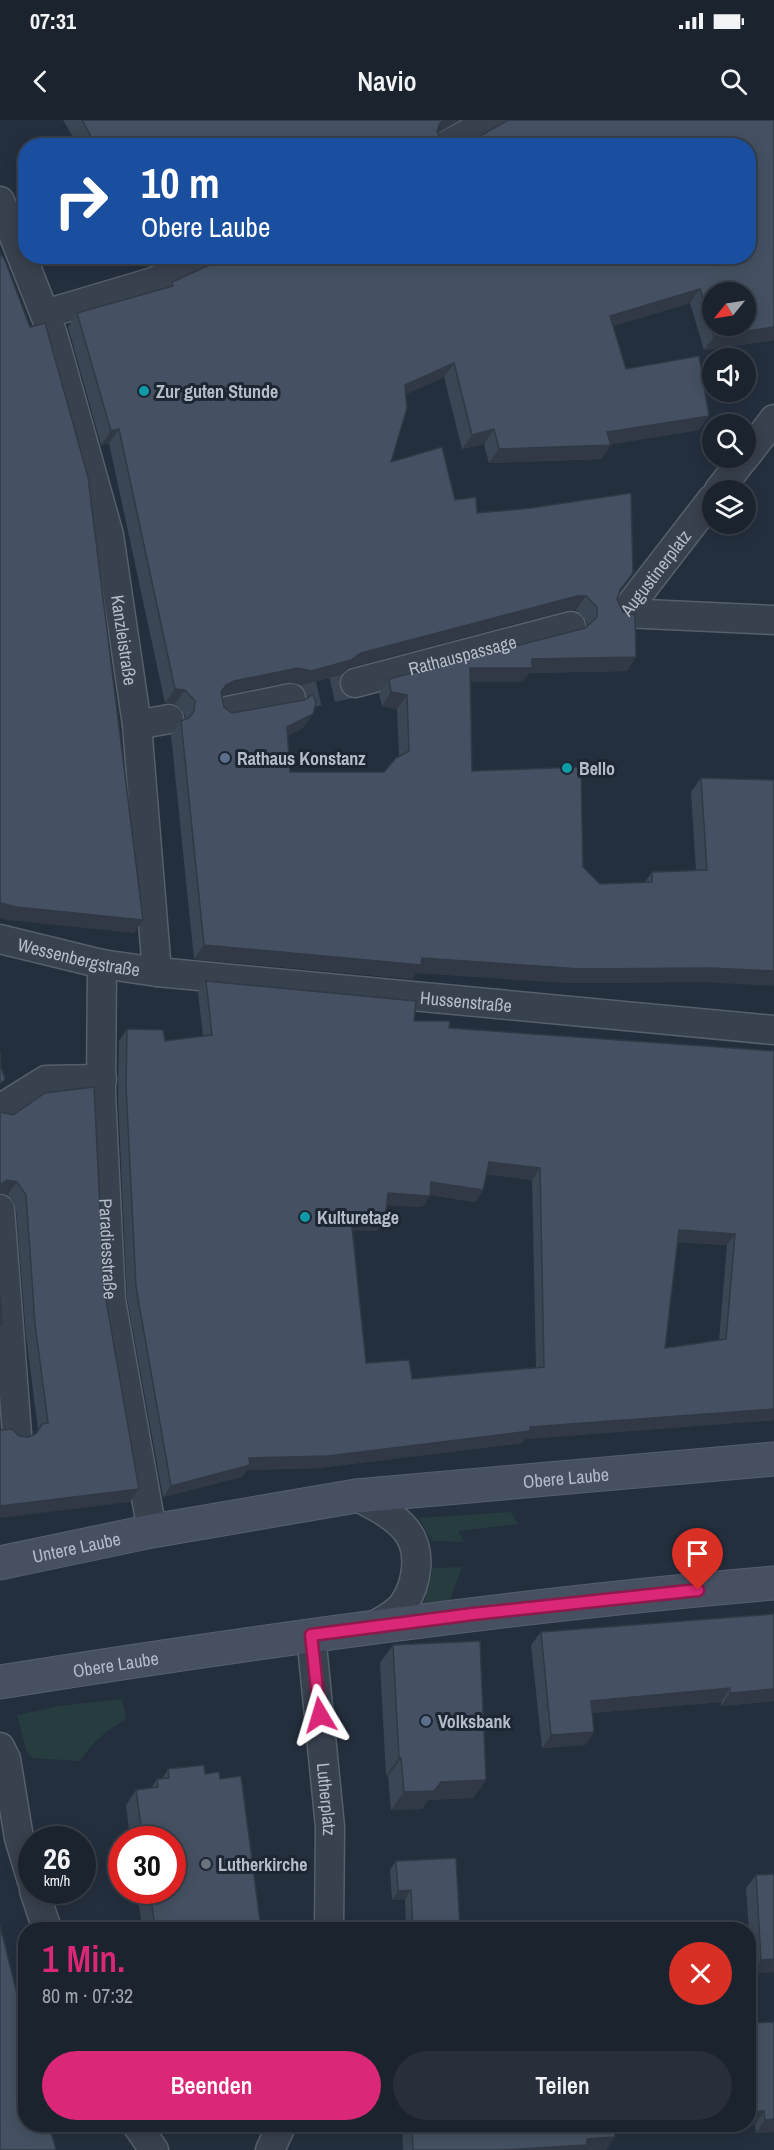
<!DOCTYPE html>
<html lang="de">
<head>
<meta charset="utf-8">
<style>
  :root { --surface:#1b232e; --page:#282f3a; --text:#f1f3f6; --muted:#a0a4aa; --line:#39404a; --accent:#db2777 }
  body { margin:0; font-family:"Archivo Narrow",sans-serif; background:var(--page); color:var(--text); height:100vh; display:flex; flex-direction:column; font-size:22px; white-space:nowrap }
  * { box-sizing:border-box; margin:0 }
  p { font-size:20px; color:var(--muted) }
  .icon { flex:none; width:33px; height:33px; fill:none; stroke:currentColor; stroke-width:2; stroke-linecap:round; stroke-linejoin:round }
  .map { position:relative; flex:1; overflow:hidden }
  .drawer { position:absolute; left:18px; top:1802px; width:738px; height:210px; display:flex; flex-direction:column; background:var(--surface); border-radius:24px; box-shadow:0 3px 15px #0003,0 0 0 2px var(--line) }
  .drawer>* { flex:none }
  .hud { position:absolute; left:18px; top:18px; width:738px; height:126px; border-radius:24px; box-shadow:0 3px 15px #0003,0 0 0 2px var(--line); background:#1a4fa0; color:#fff; overflow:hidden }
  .needle { width:39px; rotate:240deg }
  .controls { position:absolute; left:702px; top:162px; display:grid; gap:12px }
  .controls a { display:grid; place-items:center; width:54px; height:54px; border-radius:50%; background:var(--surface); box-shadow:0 3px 15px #0003,0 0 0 2px var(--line); font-size:30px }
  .speed { position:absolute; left:18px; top:1706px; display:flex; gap:12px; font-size:30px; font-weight:700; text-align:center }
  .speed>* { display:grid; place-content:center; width:78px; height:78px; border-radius:50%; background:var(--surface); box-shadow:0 3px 15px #0003,0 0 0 2px var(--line); line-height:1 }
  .speed small { font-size:15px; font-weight:400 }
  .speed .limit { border:9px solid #d22; background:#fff; color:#111 }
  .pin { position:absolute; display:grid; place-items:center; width:51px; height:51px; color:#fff; margin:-62px -26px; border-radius:50% 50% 50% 0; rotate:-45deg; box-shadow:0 0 6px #0007 }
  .pin .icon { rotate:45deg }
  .me { position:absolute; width:66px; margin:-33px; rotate:353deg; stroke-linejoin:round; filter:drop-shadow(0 0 4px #0008) }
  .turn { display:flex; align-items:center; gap:21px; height:126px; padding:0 24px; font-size:27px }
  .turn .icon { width:78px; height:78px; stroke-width:2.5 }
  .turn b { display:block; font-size:42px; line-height:51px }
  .round { display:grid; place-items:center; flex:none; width:63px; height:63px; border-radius:32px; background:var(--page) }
  .head { display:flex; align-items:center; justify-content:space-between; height:102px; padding:0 24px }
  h1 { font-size:36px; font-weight:600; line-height:45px; color:var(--accent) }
  .action { display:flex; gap:12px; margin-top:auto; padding:12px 24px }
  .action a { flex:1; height:69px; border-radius:36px; background:var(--accent); color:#fff; font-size:24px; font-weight:600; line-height:69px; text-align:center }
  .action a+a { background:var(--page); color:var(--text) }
  .status { display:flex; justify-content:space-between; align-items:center; height:42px; padding:0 30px; background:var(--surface); direction:ltr }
  .status svg { height:16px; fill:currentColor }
  header { display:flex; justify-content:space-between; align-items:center; height:78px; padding:0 24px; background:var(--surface); font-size:27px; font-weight:600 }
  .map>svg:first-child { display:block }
</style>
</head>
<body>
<div class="status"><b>07:31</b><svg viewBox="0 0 49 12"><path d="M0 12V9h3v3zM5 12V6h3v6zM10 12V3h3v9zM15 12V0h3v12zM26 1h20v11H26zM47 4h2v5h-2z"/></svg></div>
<header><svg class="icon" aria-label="back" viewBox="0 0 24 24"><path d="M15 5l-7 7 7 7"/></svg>Navio<svg class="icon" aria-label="search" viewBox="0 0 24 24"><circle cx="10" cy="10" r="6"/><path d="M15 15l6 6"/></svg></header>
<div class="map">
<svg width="774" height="2030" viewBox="0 0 774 2030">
  <rect width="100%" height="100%" fill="#242f3e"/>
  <g fill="#263c3f">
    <polygon points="511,1392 518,1404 458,1411 464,1422 432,1421 419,1398"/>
    <polygon points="462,1447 450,1480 424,1483 433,1448"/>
    <path d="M122 1579 126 1599C107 1610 92 1622 80 1641L32 1638 26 1630 17 1595 59 1586Z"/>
  </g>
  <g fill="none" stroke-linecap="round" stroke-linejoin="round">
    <polyline stroke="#3a4453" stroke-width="28" stroke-dasharray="28 14" stroke-linecap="butt" points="291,578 355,563"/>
    <defs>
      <g id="street">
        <polyline points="444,26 493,0"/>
        <path id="s1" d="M0 81 53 215 109 415 137 605 157 852"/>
        <polyline points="45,194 153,162 212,136"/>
        <polyline points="746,336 774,299"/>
        <polyline points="719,370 744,338"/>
        <polyline points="624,493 774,500"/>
        <path id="s2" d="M624 493 712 379"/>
        <path id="s3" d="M355 563 571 506"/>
        <polyline points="227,591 291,578"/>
        <polyline points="137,605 169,599"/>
        <path id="s4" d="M0 819 102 844 157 852 774 910"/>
        <path id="s5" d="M102 844 101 974 111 1180 152 1411"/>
        <polyline points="0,992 1,988 46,960 102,959"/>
        <polyline points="0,1089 17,1314"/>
        <path d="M356 1376C374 1386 393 1394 406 1410 423 1431 417 1465 403 1485 396 1494 382 1501 372 1507"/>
        <path id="s6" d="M311 1515 330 1707 329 1809"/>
        <polyline points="0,1627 6,1639 19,1718 32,1761"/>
        <polyline points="34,1770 47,1809"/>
        <polyline points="136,2004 154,2030"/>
        <polyline points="270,2030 282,2004"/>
      </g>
      <g id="secondary">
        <path id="s7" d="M0 1443 152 1411 356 1376 774 1339"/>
        <path id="s8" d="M0 1562C257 1521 515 1485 774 1463"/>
      </g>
    </defs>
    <use href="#street" stroke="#565f6c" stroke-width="31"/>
    <use href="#secondary" stroke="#565f6c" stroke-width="35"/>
    <use href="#street" stroke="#38414e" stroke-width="28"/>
    <use href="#secondary" stroke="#465061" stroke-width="33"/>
  </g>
  <g fill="#3b4654" fill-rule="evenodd">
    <polygon points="63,0 460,0 438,13 445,26 78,26"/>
    <path d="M774 0V220L704 230 690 183 613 206 626 249 699 310 611 324 601 339 489 343 484 324 462 329 444 257 406 274 391 342 455 380 619 472 617 479 636 537 627 551 529 553 522 562H471L472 651 583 747 600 764 645 762 652 752 696 751 691 672 701 658 774 660 700 862 570 863 416 853 412 859 194 839 171 615 181 601 185 600V595L175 584 165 583 109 323 101 325 68 207 77 193 168 167 172 162 226 138 227 136H748ZM567 490H576L587 501V506L585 508 389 559 379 574 382 586 397 589 399 636 384 652H290L287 616 303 608 313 594 232 593 224 587 222 576 224 575 288 562 301 565 341 555 351 547Z"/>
    <polygon points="140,136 170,136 146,147"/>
    <path d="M206 861 449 908 774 931V1300L525 1319 522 1323 319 1348 247 1350 242 1357 163 1377 127 1178 118 977 119 921 127 909 165 921 203 916 198 872ZM487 1054 532 1060 536 1248 412 1259 366 1243 353 1110 377 1111 385 1100 387 1085 422 1087 430 1075 475 1082 483 1070ZM677 1122 727 1125 719 1220 665 1228Z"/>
    <polygon points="0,992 104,1168 130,1382 19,1316 28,1317 34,1315 38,1309 26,1216 16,1088 8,1074 0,1073"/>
    <polygon points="541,1512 774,1581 721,1586 721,1582 592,1593 594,1612 585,1625 542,1628 531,1525"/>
    <polygon points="393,1525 486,1660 473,1678 428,1680 422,1689 391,1690 388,1656 386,1656 380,1543"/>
    <polygon points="168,1649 205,1654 220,1659 261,1809 142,1809 137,1770 172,1770 172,1719 130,1719 126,1685 136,1670 151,1668 157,1659 162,1659"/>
    <polygon points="396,1741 460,1809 406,1809 405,1779 392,1780 390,1750"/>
    <polygon points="774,1754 774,1852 752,1853 746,1768 756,1755"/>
    <polygon points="748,1903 774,2012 756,2013 755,2005 615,2011 606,2030 403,2030 402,2004 748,2004"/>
  </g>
  <g fill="#303945">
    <polygon points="445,0 460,0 430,17 440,3"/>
    <polygon points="153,136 170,136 146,147"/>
    <polygon points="700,169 690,183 600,210 610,196"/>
    <polygon points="774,207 774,220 704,230 714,216"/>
    <polygon points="454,243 444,257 396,279 405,265"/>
    <polygon points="709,296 699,310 608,325 611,325 601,339 489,343 499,329"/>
    <polygon points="119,309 109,323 101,325 111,311"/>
    <polygon points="494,309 484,324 462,329 472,315"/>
    <polygon points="577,476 586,476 576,490 567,490 351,547 341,555 301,565 288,562 224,575 216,579 226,565 234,561 361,533"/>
    <polygon points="636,537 627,551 529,553 522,562 460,562 470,548 532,539"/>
    <polygon points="175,569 185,570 175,584 165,583"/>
    <polygon points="391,572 407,575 397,589 382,586"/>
    <polygon points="313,594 303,608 277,621 287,607"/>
    <polygon points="0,783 143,800 134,813 7,800 0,798"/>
    <polygon points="204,825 422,838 710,848 774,851 774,866 700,862 570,863 416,853 412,859 194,839"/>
    <polygon points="489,1042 540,1048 532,1060 481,1054"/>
    <polygon points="7,1060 17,1062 8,1074 0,1073 0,1065"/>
    <polygon points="431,1062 483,1070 475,1082 423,1074"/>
    <polygon points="388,1073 430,1076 422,1087 380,1085"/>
    <polygon points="351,1098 385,1100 377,1111 343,1110"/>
    <polygon points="679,1110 735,1114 727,1125 671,1121"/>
    <polygon points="774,1289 774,1300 525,1319 522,1323 319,1348 247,1350 242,1357 163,1377 171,1366 249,1338 530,1307"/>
    <polygon points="139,1369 130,1382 0,1398 0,1386"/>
    <polygon points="730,1568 721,1582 582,1594 591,1581"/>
    <polygon points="774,1569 774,1581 721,1586 730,1573"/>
    <polygon points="594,1612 585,1625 542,1628 551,1615"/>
    <polygon points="399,1638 401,1638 388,1656 386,1656"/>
    <polygon points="486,1660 473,1678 428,1680 422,1689 391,1690 404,1672 441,1662"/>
    <polygon points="411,1770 405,1779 392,1780 398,1771"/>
    <polygon points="774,1839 774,1852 752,1853 761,1840"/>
    <polygon points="764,1991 755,2005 605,2012 610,2004 748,2004 748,1992"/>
    <polygon points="774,1999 774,2012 756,2013 765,2000"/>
    <polygon points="615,2017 606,2030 502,2030 587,2019"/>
  </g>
  <g fill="#455162" stroke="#303945" stroke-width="1.5" fill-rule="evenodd">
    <polygon points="82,0 445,0 440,3 437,12 445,26 96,26"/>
    <path d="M508 0H774V207L714 216 700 169 610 196 626 249 699 236 709 296 607 312 611 325 499 329 494 309 472 315 454 243 405 265 407 288 391 342 442 327 455 380 476 377 477 393 531 388 631 373 633 453 620 470 617 479 623 492 635 495 636 537 532 539V548H470L472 651 581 647 583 747 600 764 652 762V752L707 750 701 658 774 660V851L710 848 580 849 422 838 421 845 204 825 181 601 189 598 194 591 195 581 185 570 175 569 119 309 111 311 77 193 173 166 172 162 229 136H748V26H463ZM712 172H746V206H712ZM577 476H586L597 487V497L585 508 389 559 391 572 407 575 409 631 396 638 384 652H290L287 607 313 594 316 583 313 574 304 580 232 593 224 587 221 572 226 565 234 561 298 548 311 551 351 540 361 533Z"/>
    <polygon points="0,132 6,143 30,207 45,203 88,357 143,800 16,787 0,783"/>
    <path d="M206 861 416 881 414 901H450L449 908 774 931V1289L530 1307V1311L328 1336 249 1338 250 1345 171 1366 136 1167 126 966 127 909 163 910 165 921 212 915ZM489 1042 540 1048 544 1247 412 1259 409 1240 366 1243 351 1098 385 1100 388 1073 430 1076 431 1062 483 1070ZM679 1110 735 1114 726 1219 665 1228Z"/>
    <polygon points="0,931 1,947 5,959 0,964"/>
    <polygon points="94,967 104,1168 139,1369 0,1386 0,1310 12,1309 19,1316 28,1317 36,1314 42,1304 48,1303 35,1204 26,1075 17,1062 7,1060 0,1065 0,992 13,995 45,973"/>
    <polygon points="0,1175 2,1204 0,1204"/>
    <polygon points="774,1494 774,1569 730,1573 730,1568 591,1581 594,1612 551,1615 541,1512"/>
    <polygon points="480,1521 486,1660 441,1662 434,1671 404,1672 401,1638 399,1638 393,1525"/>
    <polygon points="204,1645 205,1654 219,1652 220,1659 241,1656 261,1809 155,1809 150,1770 172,1770 172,1719 143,1719 136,1670 158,1667 157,1659 169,1658 168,1649"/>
    <polygon points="456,1738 460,1809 413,1809 411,1770 398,1771 396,1741"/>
    <polygon points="774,1754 774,1839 761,1840 756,1755"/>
    <polygon points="0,1806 26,1909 26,2004 49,2004 56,2030 0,2030"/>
    <polygon points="774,1902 774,1999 765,2000 764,1991 748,1992 748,1903"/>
    <polygon points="412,2004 614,2004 615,2017 587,2019 587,2025 502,2030 413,2030"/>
  </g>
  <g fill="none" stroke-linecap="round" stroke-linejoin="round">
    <defs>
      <polyline id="route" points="320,1595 311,1515 473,1494 698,1470"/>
    </defs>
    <use href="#route" stroke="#8e194d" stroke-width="15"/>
    <use href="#route" stroke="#db2777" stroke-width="10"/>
  </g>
  <g fill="#0f9aa8" stroke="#1d2633" stroke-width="2">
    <circle cx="144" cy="271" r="6"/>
    <circle cx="567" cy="648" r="6"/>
    <circle cx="305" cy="1097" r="6"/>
  </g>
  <g fill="#5c6f8a" stroke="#1d2633" stroke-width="2">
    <circle cx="225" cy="638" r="6"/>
    <circle cx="426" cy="1601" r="6"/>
  </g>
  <circle fill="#6b7280" stroke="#1d2633" stroke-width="2" cx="206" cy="1744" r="6"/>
  <g text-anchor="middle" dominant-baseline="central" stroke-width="6" stroke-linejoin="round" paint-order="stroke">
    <g font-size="18" font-weight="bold" fill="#b4bcc9" stroke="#1d2633" text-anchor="start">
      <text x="156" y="271">Zur guten Stunde</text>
      <text x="237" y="638">Rathaus Konstanz</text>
      <text x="579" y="648">Bello</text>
      <text x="317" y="1097">Kulturetage</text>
      <text x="438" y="1601">Volksbank</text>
      <text x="218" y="1744">Lutherkirche</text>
    </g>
    <g font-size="18" fill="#b4bcc9" stroke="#1d2633">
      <text stroke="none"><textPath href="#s2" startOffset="51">Augustinerplatz</textPath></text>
      <text stroke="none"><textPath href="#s1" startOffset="458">Kanzleistraße</textPath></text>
      <text stroke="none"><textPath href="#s3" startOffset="111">Rathauspassage</textPath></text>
      <text stroke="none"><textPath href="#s4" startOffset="81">Wessenbergstraße</textPath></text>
      <text stroke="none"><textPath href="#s4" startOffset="471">Hussenstraße</textPath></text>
      <text stroke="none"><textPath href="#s5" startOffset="285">Paradiesstraße</textPath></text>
      <text stroke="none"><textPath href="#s7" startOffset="573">Obere Laube</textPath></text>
      <text stroke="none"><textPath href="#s7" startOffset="78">Untere Laube</textPath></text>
      <text stroke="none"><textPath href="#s8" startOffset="117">Obere Laube</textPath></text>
      <text stroke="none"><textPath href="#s6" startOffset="165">Lutherplatz</textPath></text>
    </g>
  </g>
</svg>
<div class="controls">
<a><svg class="needle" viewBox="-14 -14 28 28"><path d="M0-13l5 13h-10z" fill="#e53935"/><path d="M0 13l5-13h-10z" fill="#a0a4aa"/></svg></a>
<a><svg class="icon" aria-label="sound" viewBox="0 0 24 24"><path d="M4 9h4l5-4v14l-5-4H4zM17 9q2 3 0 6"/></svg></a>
<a><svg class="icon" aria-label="search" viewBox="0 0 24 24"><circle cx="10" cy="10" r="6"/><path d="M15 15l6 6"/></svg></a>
<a><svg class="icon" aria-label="layers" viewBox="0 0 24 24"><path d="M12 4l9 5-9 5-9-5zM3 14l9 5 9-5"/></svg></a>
</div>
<div class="speed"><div>26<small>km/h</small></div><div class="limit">30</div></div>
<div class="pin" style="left:698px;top:1470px;background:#d93025"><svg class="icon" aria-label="arrive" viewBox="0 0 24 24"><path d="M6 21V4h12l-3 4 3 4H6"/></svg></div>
<svg class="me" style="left:320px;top:1595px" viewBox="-20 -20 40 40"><path d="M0-17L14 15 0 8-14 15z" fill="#db2777" stroke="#fff" stroke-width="4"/></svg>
<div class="hud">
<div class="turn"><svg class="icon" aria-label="right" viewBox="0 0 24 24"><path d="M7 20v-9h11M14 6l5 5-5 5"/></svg><div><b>10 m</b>Obere Laube</div></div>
</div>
<section class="drawer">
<div class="head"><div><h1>1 Min.</h1><p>80 m · 07:32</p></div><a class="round" style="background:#d93025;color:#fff"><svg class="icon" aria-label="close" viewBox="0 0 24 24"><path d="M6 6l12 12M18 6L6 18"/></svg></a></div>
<div class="action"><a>Beenden</a><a>Teilen</a></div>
</section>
</div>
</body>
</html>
